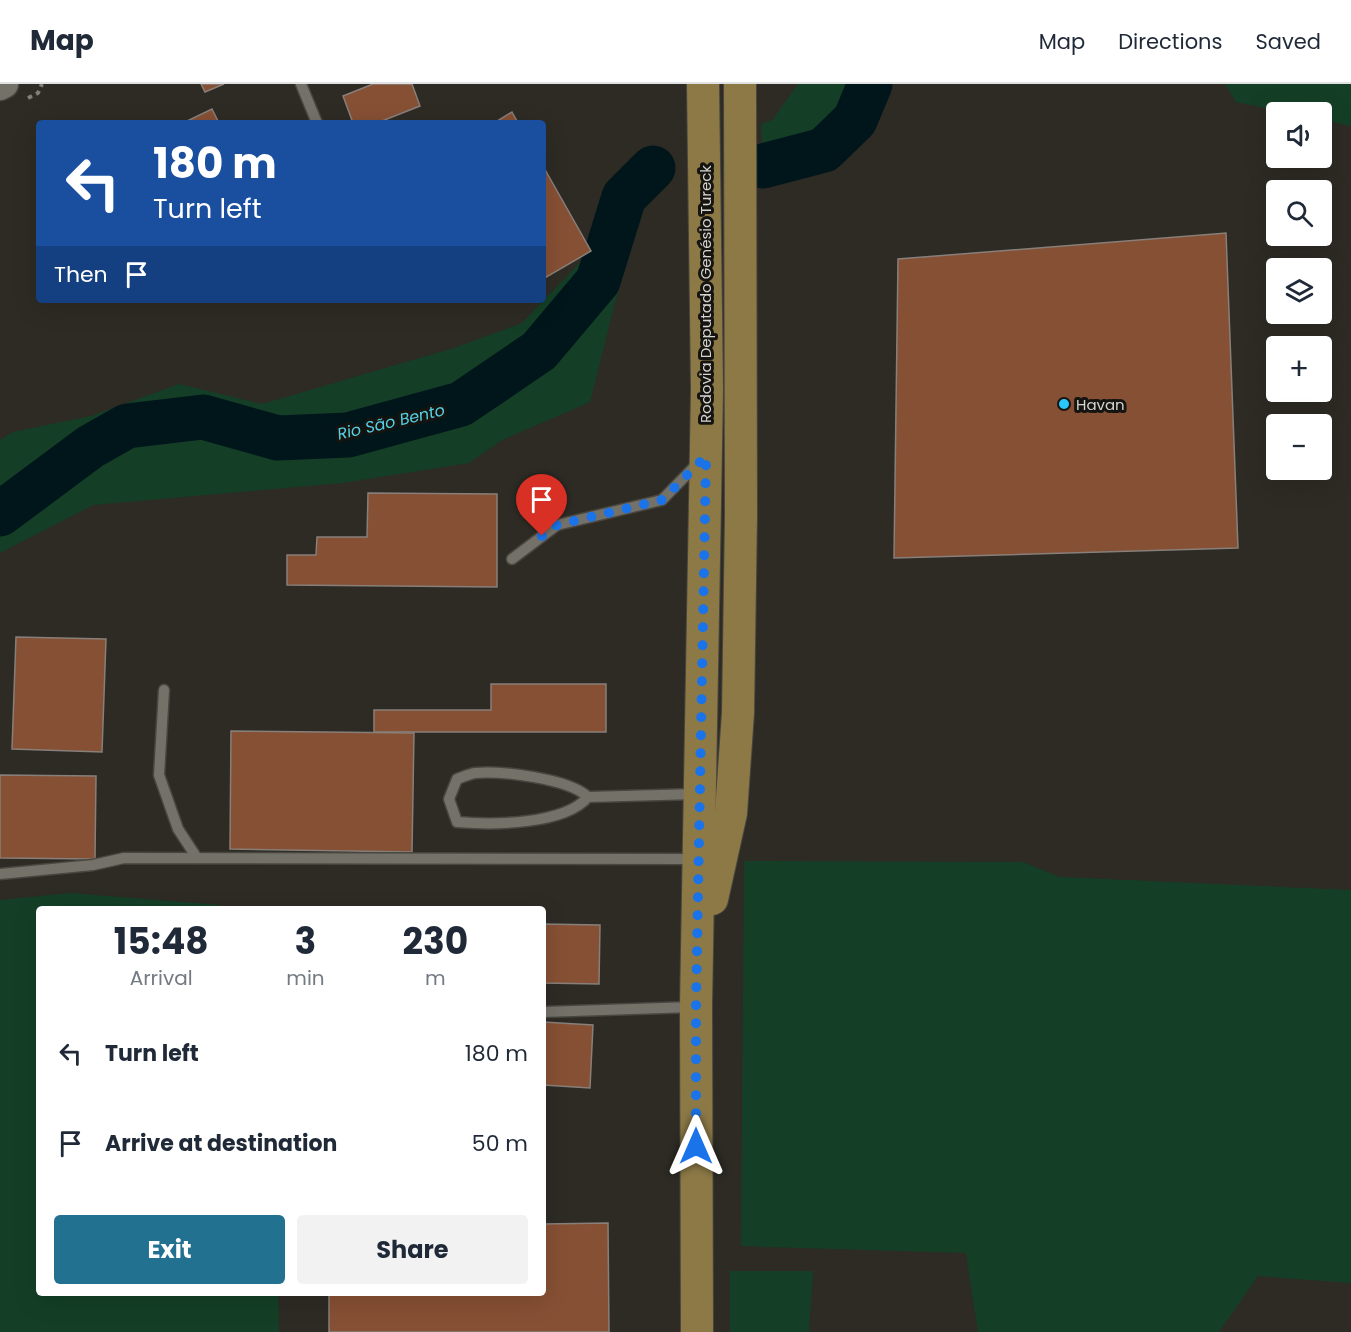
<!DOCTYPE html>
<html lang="en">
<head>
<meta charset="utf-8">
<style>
  :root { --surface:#fff; --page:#f2f2f3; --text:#1f2937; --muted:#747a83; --line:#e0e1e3; --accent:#237191 }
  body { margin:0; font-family:Poppins,sans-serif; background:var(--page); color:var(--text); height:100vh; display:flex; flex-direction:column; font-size:22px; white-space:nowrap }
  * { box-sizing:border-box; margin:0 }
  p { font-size:20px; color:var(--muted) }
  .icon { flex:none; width:33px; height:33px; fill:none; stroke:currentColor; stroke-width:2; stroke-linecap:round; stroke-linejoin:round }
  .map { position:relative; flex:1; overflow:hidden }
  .side { position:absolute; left:36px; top:822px; width:510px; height:390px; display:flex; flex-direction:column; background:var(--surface); border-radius:6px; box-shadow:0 6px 24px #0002 }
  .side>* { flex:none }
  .top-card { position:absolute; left:36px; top:36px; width:510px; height:183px; border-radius:6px; box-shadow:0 6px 24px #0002; background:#1a4fa0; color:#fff; overflow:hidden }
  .buttons { position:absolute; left:1266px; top:18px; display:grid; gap:12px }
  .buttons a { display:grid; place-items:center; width:66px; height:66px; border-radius:6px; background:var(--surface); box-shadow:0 6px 24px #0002; font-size:30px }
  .pin { position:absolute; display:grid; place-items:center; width:51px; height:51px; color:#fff; margin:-62px -26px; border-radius:50% 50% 50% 0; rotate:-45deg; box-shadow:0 0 6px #0007 }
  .pin .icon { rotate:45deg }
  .me { position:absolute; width:66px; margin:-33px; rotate:0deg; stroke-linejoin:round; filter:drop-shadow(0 0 4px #0008) }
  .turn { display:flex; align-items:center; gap:21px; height:126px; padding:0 18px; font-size:27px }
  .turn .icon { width:78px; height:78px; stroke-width:2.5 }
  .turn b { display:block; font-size:42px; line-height:51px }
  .then { display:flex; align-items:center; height:57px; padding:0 18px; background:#0003; gap:12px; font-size:22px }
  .eta { display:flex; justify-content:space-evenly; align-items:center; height:102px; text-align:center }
  .eta b { font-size:36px; font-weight:700; line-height:42px }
  .primary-button { display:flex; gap:12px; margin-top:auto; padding:12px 18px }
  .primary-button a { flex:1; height:69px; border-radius:6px; background:var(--accent); color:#fff; font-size:24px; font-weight:700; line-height:69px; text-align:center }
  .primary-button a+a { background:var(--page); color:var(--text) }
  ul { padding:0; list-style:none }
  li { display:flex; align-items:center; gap:18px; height:90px; padding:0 18px }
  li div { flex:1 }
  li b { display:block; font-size:22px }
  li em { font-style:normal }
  header { display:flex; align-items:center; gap:36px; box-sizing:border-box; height:84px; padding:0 30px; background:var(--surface); border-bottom:2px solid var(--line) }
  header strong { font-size:28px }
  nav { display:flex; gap:33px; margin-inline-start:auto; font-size:21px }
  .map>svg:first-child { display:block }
</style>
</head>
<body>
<header>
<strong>Map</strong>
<nav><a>Map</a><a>Directions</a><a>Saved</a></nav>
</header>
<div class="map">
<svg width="1351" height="1248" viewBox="0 0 1351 1248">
  <rect width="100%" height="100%" fill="#2d2b24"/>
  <g fill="#143f26">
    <polygon points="798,0 858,0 848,27 815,56 763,69 761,40 772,36"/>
    <polygon points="1225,0 1351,0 1351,42 1322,36 1322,28 1286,28 1236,18"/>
    <polygon points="654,64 590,318 502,356 469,379 342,399 93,421 0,469 0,356 13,348 91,332 179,300 262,320 454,264 522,239 591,167 603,118"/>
    <polygon points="744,777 1023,778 1060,793 1351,806 1351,1199 1258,1192 1219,1248 978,1248 966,1169 741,1162"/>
    <polygon points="70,809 220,821 220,825 39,825 39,1209 278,1209 279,1248 0,1248 0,816"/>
    <polygon points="730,1187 813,1187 809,1248 730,1248"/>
  </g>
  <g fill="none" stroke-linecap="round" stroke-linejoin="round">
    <g stroke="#00161b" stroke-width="45">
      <polyline points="763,82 824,66 855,36 870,0"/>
      <polyline points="0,430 90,363 127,342 203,333 278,354 348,351 461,320 539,267 598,197 624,113 653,84"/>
    </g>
  </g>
  <g fill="#865034" stroke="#887f7a" stroke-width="1.5">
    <polygon points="201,0 224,0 205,8"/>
    <polygon points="373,0 412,0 420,22 377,39 353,39 343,12"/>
    <polygon points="212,25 219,39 183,39"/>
    <polygon points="512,28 518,39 494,39"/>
    <polygon points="543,82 591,167 543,195"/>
    <polygon points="1226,149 1238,464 894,474 898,175"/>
    <polygon points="368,409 497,410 497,503 287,501 287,471 316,471 317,453 367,453"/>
    <polygon points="16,553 106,555 102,668 12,665"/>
    <polygon points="491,600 606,600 606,648 374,648 374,626 491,626"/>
    <polygon points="231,647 414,649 412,768 230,765"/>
    <polygon points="0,691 96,692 95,775 0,774"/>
    <polygon points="543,840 600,841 599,900 543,899"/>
    <polygon points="543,938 593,941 590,1004 543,1001"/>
    <polygon points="608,1139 609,1248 329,1248 329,1209 543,1209 543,1140"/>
  </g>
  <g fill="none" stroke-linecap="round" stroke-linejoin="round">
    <defs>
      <g id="lane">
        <polyline points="301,0 317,39"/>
        <polyline points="512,475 557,441 662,416 699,378"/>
        <polyline points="164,606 159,691 178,745 197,774"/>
        <path d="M588 713C564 741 492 741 457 738L449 715 457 695C463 693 469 690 475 689 502 687 568 694 588 713L696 710"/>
        <polyline points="0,790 93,781 124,774 696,775"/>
        <polyline points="543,928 693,923"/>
      </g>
      <polyline id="secondary" points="0,2 4,0"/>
      <g id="primary">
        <polyline points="712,815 731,729 738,629 741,431 740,0"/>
        <polyline points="697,1248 696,922 707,306 703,0"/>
      </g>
    </defs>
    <use href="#lane" stroke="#48463f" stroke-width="13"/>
    <use href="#secondary" stroke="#48463f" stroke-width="31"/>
    <use href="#primary" stroke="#48463f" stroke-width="34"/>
    <polyline stroke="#817f79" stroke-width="4" stroke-dasharray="4.5 4.5" stroke-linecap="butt" points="28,14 38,9 42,0"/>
    <use href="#lane" stroke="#737168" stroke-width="10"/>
    <use href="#secondary" stroke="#737168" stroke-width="28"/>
    <use href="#primary" stroke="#8c7946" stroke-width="32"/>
  </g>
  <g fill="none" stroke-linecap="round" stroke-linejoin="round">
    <polyline stroke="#1a73e8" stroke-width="10" stroke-dasharray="0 18" points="542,452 557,441 662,416 706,372 696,922 696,1062"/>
  </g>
  <circle fill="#28c8ff" stroke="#151410" stroke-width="2" cx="1064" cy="320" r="6"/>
  <g text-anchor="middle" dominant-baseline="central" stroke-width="6" stroke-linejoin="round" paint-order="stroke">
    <g font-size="15" fill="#d5d4cf" stroke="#151410">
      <text transform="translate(705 210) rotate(-90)">Rodovia Deputado Genésio Tureck</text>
    </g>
    <g font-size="15" fill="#d5d4cf" stroke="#151410" text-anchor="start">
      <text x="1076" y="320">Havan</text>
    </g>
    <g font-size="16" font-style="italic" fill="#54d3e7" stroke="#151410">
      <text transform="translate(391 338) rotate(-13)">Rio São Bento</text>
    </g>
  </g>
</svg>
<div class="buttons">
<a><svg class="icon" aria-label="sound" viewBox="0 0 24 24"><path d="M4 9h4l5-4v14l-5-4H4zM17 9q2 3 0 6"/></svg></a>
<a><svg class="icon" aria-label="search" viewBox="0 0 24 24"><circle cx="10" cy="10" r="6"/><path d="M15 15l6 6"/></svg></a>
<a><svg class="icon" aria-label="layers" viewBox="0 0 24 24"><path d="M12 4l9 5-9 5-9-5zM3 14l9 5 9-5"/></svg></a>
<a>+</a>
<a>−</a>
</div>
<div class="pin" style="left:542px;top:452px;background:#d93025"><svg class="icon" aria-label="arrive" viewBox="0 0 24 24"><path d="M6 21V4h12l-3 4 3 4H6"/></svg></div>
<svg class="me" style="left:696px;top:1062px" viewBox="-20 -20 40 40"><path d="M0-17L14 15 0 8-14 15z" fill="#1a73e8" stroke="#fff" stroke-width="4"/></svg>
<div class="top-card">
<div class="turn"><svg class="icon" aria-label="left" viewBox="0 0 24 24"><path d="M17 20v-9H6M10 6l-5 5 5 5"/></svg><div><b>180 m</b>Turn left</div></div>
<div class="then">Then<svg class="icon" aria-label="arrive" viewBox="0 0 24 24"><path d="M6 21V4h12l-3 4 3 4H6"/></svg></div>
</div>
<section class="side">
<div class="eta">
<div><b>15:48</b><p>Arrival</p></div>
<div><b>3</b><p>min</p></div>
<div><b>230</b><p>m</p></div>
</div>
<ul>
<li><svg class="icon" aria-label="left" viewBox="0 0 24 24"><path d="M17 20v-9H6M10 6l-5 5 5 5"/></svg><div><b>Turn left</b></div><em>180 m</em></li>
<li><svg class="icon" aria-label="arrive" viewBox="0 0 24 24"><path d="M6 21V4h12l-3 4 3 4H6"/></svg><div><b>Arrive at destination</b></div><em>50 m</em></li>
</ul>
<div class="primary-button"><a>Exit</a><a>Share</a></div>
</section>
</div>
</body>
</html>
